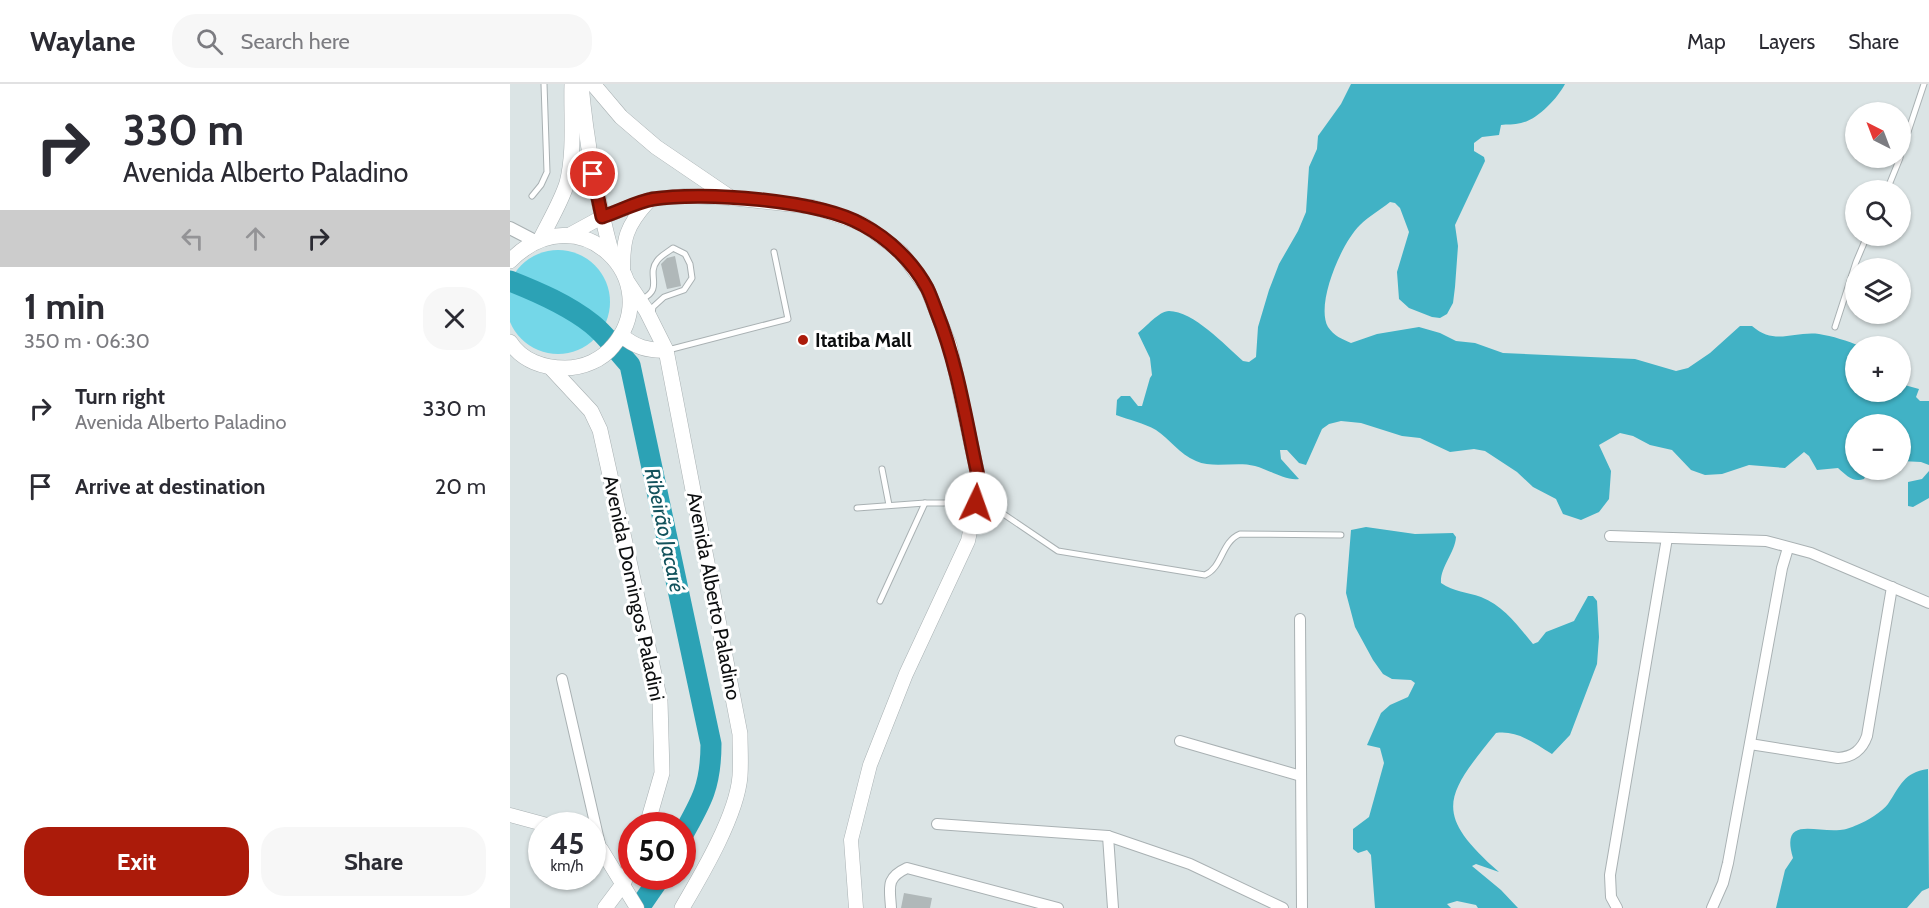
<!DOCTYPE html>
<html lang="en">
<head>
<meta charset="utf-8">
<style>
  :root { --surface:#fff; --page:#f7f7f7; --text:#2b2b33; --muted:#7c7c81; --line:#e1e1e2; --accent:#ab1b0a }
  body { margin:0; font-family:Cabin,sans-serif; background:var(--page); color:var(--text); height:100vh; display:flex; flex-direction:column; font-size:22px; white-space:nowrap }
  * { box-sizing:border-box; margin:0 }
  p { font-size:20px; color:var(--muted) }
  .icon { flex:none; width:33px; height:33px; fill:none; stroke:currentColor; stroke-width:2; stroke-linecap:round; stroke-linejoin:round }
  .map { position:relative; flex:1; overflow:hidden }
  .drawer { display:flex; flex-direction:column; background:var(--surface); width:510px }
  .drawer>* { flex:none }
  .guide { background:#fff; color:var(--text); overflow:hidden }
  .needle { width:39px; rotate:318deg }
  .tools { position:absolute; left:1335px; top:18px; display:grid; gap:12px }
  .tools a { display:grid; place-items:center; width:66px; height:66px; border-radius:50%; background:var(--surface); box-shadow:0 2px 4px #0004; font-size:30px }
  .speed { position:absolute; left:18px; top:728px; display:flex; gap:12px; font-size:30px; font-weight:700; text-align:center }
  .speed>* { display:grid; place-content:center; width:78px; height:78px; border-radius:50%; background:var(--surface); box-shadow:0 2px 4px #0004; line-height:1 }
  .speed small { font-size:15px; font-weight:400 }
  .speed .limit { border:9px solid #d22; background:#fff; color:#111 }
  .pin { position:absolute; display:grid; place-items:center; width:51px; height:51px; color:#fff; margin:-26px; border:3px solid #fff; border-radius:50%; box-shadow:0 2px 6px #0007 }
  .me { position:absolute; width:66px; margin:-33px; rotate:3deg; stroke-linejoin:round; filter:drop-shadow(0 0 4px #0008) }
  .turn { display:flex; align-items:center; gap:21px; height:126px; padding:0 24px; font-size:27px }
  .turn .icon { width:78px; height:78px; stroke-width:2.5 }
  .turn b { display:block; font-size:42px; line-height:51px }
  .lanes { display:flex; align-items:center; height:57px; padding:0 24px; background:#0003; justify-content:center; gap:30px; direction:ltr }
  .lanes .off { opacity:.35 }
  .round { display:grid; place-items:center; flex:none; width:63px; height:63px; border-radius:24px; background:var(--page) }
  .head { display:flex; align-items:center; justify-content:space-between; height:102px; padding:0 24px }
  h1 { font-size:36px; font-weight:800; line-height:45px }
  .cta { display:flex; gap:12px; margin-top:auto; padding:12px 24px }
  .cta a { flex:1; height:69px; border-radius:24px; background:var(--accent); color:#fff; font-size:24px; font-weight:800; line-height:69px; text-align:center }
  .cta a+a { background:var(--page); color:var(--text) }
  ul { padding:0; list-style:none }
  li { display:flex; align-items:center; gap:18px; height:78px; padding:0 24px }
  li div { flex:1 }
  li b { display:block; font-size:22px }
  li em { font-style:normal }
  header { display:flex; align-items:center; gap:36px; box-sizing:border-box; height:84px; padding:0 30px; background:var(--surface); border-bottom:2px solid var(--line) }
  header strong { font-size:28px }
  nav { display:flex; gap:33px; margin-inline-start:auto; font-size:21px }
  .search { width:420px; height:54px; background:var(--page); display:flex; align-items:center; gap:15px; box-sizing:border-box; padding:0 21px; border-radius:24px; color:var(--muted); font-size:22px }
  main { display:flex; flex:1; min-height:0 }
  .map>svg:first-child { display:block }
</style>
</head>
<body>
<header>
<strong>Waylane</strong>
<div class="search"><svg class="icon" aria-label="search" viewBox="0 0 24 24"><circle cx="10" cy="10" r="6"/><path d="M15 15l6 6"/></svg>Search here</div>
<nav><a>Map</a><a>Layers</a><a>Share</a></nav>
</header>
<main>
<section class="drawer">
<div class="guide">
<div class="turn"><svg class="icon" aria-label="right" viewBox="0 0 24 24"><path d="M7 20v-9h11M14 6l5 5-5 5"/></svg><div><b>330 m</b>Avenida Alberto Paladino</div></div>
<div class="lanes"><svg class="icon off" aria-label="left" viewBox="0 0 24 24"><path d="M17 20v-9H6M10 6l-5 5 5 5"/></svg><svg class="icon off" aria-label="ahead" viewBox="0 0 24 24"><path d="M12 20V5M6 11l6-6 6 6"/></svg><svg class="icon" aria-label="right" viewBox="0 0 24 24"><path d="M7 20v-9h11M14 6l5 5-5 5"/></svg></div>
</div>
<div class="head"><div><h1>1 min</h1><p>350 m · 06:30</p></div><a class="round"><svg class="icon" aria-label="close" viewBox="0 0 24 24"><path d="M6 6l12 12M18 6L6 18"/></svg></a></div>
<ul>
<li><svg class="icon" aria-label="right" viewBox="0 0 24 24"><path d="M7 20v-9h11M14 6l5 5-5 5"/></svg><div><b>Turn right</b><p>Avenida Alberto Paladino</p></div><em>330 m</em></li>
<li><svg class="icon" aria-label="arrive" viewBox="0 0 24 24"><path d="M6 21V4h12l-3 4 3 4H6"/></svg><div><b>Arrive at destination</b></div><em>20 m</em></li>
</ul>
<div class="cta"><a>Exit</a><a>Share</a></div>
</section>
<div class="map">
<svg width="1419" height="824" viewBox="0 0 1419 824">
  <rect width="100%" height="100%" fill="#dbe4e5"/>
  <circle fill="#74d7e8" cx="48" cy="218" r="52"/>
  <g fill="#41b2c5">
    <path d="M841 0H1055C1047 15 1027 36 1011 39 1004 41 997 40 991 41L989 51 972 53 964 59V67L974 73 975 77 945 141 948 162 945 203 943 219 937 230 930 234 922 233 899 224 889 215 887 188 899 148 890 124 885 119 880 118C870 126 859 132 850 141 832 158 805 220 818 243 824 252 832 255 841 259L867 250 909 243 930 249 946 257 965 259 993 269 1125 275 1166 287 1178 284 1200 269 1230 242H1242C1265 262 1283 247 1309 250 1322 252 1338 257 1350 262H1346V308H1390L1391 300 1409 305 1406 313 1410 317H1419V381L1411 378 1391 377 1390 340H1346V386H1358L1354 395C1343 399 1336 391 1328 384L1307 386 1299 372 1294 368 1275 384 1239 381 1212 390 1195 391 1181 386 1162 366 1140 361 1123 352 1110 349 1089 361 1101 387 1099 415 1089 428 1071 436 1053 430 1046 415 1023 403 1007 388 975 367 964 365 940 368 910 354 892 352 851 339 831 337 819 340 812 345 796 381 789 379 777 366H770L771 375 789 395C775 397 760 386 745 382 726 377 704 385 686 377 669 370 660 355 646 346 634 339 619 336 606 331L607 316 611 312H620L628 322H632L640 294 642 291 640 274 628 249C636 243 649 227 659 227 683 227 715 261 733 277L739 278 746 273 748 243 759 206 769 180 788 147 796 128 799 83 807 65 808 52 831 20Z"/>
    <polygon points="1419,387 1419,414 1403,423 1398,422 1398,398 1412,395"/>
    <path d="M856 443 905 450 943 449 946 453C945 469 930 483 931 499 944 508 957 508 971 513 994 522 1008 542 1023 560L1028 558 1036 548 1064 537 1078 512H1083L1087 517 1089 553 1087 580 1060 651 1042 670C1024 659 1007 646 986 649 935 712 922 729 989 788L966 780 962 782 991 806 1008 824H968L966 821 947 817 937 820 941 824H865L861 771 857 766 848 769 843 765V745L859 733 874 679 870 664 857 661 871 629 880 621 898 613 905 599 901 596 882 595 873 590 863 576 845 543 836 509 841 446Z"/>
    <path d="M1418 685 1419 804 1412 807 1397 824H1266L1275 786 1283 774C1270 731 1306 749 1330 746 1335 746 1342 743 1347 741 1357 737 1372 728 1378 720 1391 701 1393 689 1418 685Z"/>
  </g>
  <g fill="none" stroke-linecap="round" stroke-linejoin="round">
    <g stroke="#2ca2b5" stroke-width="21">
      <path d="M0 197C28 208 58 221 82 240 96 251 108 268 120 281L201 660C201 701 192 717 172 752"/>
      <polyline points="129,824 151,792"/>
    </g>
  </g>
  <g fill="#b0b8b9">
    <polygon points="165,172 171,202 157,205 151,180 157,174"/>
    <polygon points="394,809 422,814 420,824 391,824"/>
  </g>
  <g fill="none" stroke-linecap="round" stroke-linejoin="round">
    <defs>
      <g id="service">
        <polyline points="1390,72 1414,0"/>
        <polyline points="1377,106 1390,74"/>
        <polyline points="22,112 31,101 37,88 34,0"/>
        <path d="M132 215C154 205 136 191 147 177 150 172 158 168 163 164L175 170 180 180 182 194 174 206 154 213 143 223 142 229"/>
        <polyline points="1325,243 1346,178 1357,152"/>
        <polyline points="158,266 278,235 264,168"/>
        <polyline points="372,385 379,421"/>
        <path d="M347 424 415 419H466L489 427 548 467 695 491C713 483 711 458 730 450L831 451"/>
        <polyline points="370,517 415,419"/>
      </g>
      <g id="minor">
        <polyline points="1100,452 1256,457 1301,469 1419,519"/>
        <polyline points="790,535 792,824"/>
        <polyline points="52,595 91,765"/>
        <polyline points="670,657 791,692"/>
        <path d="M1240 660 1328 674C1343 673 1352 666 1357 652L1382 503"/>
        <polyline points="427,740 598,752 680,780 773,824"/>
        <polyline points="598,752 603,824"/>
        <path d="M381 824C380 804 375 794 397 784L548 824"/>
        <polyline points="1107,824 1101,813 1100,791 1157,454"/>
        <polyline points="1202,824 1213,799 1218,779 1272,484 1278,464"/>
      </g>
      <polyline id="tertiary" points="0,144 25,157"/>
      <g id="secondary">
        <polyline points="59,151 92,133 141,115 174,112 221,114 303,123 353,140 391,168 417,204 440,262 470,401 458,457 396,590 360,681 341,756 346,824"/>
        <path d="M113 186C113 155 116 142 138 118"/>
        <polyline points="0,731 37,741"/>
        <polyline points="82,761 91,765 127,824"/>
      </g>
      <g id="primary">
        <path d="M71 0C76 58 87 115 102 171"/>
        <polyline points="83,0 111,33 146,63 221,114"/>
        <path d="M31 154C40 136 51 118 57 99 65 68 61 32 62 0"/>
        <path d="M0 177C69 107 158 197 103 262 92 276 73 284 55 284 34 284 12 277 0 258"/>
        <path d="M118 199 136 226 156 266 230 650C230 664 231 678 230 692 227 731 192 790 172 824"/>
        <path d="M111 251C125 263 138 267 156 266"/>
        <polyline points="41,284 81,327 90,346 150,617 152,689 137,741"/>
        <polyline points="95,824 113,800 122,779"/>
      </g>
    </defs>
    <use href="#service" stroke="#a9b1b3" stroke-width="7"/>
    <use href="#minor" stroke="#a9b1b3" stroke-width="12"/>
    <use href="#tertiary" stroke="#a9b1b3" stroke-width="14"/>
    <use href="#secondary" stroke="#a9b1b3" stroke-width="15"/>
    <use href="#primary" stroke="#a9b1b3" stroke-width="16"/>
    <use href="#service" stroke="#fff" stroke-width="5"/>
    <use href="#minor" stroke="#fff" stroke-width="10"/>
    <use href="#tertiary" stroke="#fff" stroke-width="12"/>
    <use href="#secondary" stroke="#fff" stroke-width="14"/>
    <use href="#primary" stroke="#fff" stroke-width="15"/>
  </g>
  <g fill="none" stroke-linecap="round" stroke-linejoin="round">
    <defs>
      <path id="route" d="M83 90 92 133C108 128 126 118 143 115 193 107 309 116 353 141 379 155 403 178 417 204 421 212 424 221 427 229 449 284 457 344 470 401L466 419"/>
    </defs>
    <use href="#route" stroke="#6f1206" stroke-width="15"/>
    <use href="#route" stroke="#ab1b0a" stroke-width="10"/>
  </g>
  <circle fill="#ab1b0a" stroke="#fff" stroke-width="2" cx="293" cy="256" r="6"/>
  <g text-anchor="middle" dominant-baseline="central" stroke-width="6" stroke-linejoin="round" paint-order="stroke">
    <g font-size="20" font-weight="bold" fill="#0c0e0f" stroke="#fff" text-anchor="start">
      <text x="305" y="256">Itatiba Mall</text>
    </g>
    <g font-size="20" fill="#0c0e0f" stroke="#fff">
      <text transform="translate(124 504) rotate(78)">Avenida Domingos Paladini</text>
      <text transform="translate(204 512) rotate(79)">Avenida Alberto Paladino</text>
    </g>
    <g font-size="21" font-style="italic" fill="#12525c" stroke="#fff">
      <text transform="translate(155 446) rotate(78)">Ribeirão Jacaré</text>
    </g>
  </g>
</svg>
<div class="tools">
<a><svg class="needle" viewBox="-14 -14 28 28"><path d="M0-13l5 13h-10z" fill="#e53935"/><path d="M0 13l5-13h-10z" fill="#7c7c81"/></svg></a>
<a><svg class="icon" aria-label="search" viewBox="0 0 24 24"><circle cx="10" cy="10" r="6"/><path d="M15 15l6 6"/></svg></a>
<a><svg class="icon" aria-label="layers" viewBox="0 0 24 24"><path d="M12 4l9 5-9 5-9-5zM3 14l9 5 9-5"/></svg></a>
<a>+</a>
<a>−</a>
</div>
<div class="speed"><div>45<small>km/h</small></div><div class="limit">50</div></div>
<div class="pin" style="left:83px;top:90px;background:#d93025"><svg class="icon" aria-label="arrive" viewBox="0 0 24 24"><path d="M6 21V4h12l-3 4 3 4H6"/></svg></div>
<svg class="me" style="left:466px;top:419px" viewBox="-20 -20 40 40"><circle r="19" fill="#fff"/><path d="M0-13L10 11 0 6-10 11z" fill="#ab1b0a"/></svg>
</div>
</main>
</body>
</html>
